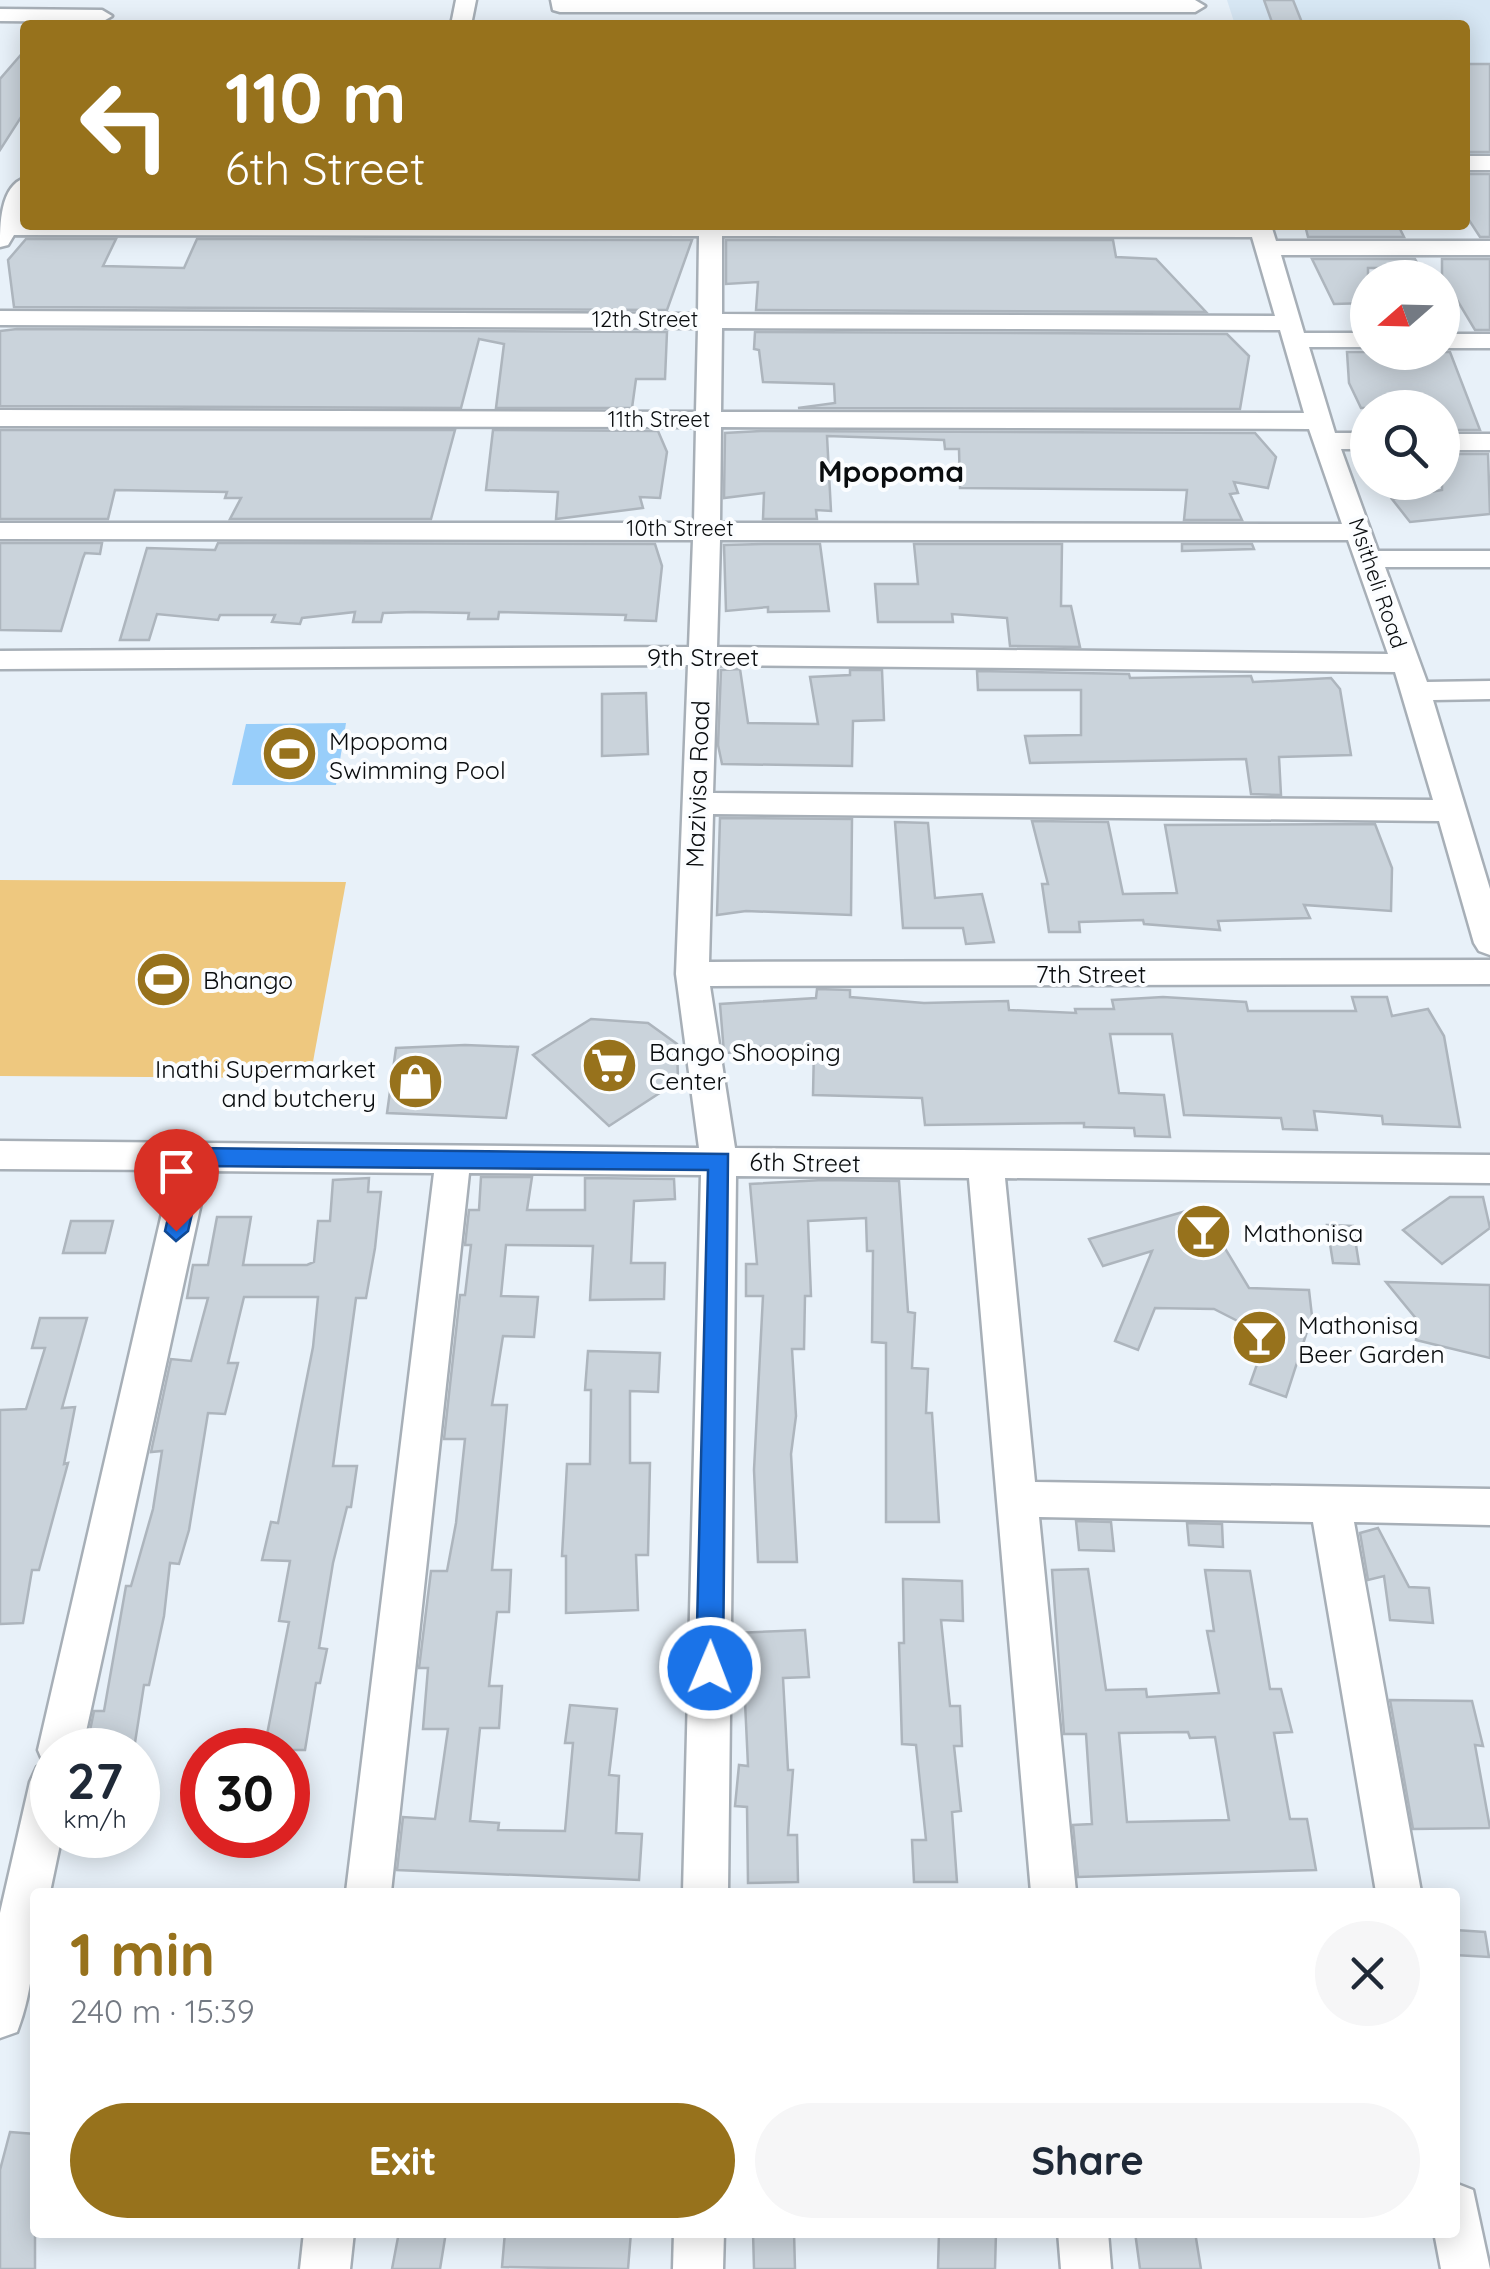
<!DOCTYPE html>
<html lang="en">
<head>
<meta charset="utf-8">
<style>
  :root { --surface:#fff; --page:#f6f6f7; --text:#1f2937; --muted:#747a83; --accent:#97721c }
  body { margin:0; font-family:Quicksand,sans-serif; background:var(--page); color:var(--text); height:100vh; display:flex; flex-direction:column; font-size:38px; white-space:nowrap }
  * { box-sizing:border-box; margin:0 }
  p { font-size:32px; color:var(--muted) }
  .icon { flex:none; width:55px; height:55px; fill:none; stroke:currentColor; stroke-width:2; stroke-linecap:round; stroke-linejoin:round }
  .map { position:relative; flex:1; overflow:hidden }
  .drawer { position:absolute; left:30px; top:1888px; width:1430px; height:350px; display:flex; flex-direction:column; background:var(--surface); border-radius:10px; box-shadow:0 5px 25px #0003 }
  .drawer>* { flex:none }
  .hud { position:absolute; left:20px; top:20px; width:1450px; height:210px; border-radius:10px; box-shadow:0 5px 25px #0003; background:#97721c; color:#fff; overflow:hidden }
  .needle { width:65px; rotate:250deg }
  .tools { position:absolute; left:1350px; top:260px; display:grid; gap:20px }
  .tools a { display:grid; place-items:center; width:110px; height:110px; border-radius:50%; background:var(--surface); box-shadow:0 5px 25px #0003; font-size:50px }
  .speed { position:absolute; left:30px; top:1728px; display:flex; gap:20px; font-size:50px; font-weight:700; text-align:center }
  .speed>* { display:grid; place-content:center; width:130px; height:130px; border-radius:50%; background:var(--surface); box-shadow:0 5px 25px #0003; line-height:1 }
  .speed small { font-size:25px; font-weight:400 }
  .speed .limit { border:15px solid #d22; background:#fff; color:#111 }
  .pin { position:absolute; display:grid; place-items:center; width:85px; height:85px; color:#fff; margin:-102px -42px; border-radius:50% 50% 50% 0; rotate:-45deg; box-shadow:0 0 10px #0007 }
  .pin .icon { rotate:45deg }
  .me { position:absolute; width:110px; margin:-55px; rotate:1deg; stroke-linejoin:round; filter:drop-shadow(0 0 8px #0008) }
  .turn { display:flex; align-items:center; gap:35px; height:210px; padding:0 40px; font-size:45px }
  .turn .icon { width:130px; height:130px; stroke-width:2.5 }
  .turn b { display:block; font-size:70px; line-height:85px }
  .round { display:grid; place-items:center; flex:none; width:105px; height:105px; border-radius:52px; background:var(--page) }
  .head { display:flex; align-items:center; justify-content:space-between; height:170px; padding:0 40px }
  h1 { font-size:60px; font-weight:700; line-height:75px; color:var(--accent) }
  .cta { display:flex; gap:20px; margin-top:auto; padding:20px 40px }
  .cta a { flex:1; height:115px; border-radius:60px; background:var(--accent); color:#fff; font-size:40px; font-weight:700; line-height:115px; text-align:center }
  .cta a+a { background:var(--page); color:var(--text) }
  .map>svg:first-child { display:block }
</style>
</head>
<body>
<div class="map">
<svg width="1490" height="2269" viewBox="0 0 1490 2269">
  <rect width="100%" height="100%" fill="#e8f1f9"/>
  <polygon fill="#d7e7f4" points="1227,0 1490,0 1490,159 1465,159 1465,25 1235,25"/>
  <polygon fill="#eec87f" points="0,880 346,882 310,1078 0,1076"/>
  <polygon fill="#98cefa" points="346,723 336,785 232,785 246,724"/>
  <g fill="#cad3db" stroke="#adb5bd" stroke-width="2.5" fill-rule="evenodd">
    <polygon points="1264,0 1293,0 1303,25 1273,25"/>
    <polygon points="25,50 25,111 0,150 0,79"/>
    <rect x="1465" y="64" width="25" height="88"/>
    <polygon points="1465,174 1490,174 1490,237 1480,237 1465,214"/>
    <polygon points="1305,225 1398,225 1404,237 1308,237"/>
    <polygon points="26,239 116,239 103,266 184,268 197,239 692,240 667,310 14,307 8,260"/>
    <polygon points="726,240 1113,240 1116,257 1156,259 1206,312 756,310 758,282 726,284"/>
    <polygon points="1312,259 1415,259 1420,268 1368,268 1368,303 1334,304"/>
    <polygon points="1442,259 1490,259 1490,330 1475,330 1442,275"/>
    <polygon points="17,329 667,332 665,379 636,379 632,408 496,408 504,344 479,339 461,408 0,406 0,331"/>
    <polygon points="755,332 1227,334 1249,356 1240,409 798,408 835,403 834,384 763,382 759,350 754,349"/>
    <polygon points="1347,352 1450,352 1480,430 1442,430 1442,408 1361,408 1349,383"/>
    <polygon points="0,430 455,430 431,519 230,519 241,498 225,498 227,492 115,490 108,519 0,519"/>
    <polygon points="493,430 658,431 667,452 660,498 640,497 643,508 556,519 558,492 486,490"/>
    <polygon points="761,431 1255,433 1276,457 1268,488 1234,482 1238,493 1230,494 1242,520 1184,520 1187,490 960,488 959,449 945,449 944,440 827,436 831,511 816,510 817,519 763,519 764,493 724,498 725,433"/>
    <polygon points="1442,454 1488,454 1490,514 1410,522 1392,499 1442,490"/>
    <polygon points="0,543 102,543 100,554 85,553 83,558 61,631 0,630"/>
    <polygon points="218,543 655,544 662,566 656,621 625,620 626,615 499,612 498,619 468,619 469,613 414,612 383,613 381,622 353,622 355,612 302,618 300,624 272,622 275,615 220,615 218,620 157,614 149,640 120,640 147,548 215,550"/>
    <polygon points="763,544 820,544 829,611 768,612 768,607 726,611 724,545"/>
    <polygon points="914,544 1062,544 1061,606 1071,606 1080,647 1010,646 1007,618 952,614 953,622 878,622 875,584 918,584"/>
    <polygon points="1182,544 1252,544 1254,549 1182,551"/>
    <polygon points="740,669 748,723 818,724 810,677 850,675 850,670 882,670 884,720 853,721 852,766 722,764 718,745 721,670"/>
    <polygon points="977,671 1129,674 1130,678 1251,676 1253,682 1331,678 1340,689 1351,755 1279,757 1281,795 1251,794 1246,759 1030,763 1025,736 1081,735 1081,690 978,690"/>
    <polygon points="646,693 648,754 602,756 602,694"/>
    <polygon points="720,818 852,819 851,915 746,911 717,915"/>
    <polygon points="1032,821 1108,822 1123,894 1177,893 1165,825 1375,824 1392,868 1391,911 1304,905 1310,918 1218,921 1220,930 1144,924 1143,920 1079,922 1080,932 1049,932 1042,884 1048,884"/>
    <polygon points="895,822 928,823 935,898 982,894 994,942 966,944 963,928 903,928"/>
    <polygon points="817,989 850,990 850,997 924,1003 1008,1001 1009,1010 1076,1013 1075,1009 1114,1009 1112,1000 1163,997 1246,1002 1248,1011 1356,1011 1352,997 1387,997 1392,1016 1428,1009 1444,1036 1460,1127 1383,1124 1382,1116 1314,1111 1317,1130 1283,1129 1281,1118 1184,1115 1172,1034 1110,1034 1119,1093 1164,1095 1170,1137 1135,1136 1134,1128 1084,1127 1084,1123 925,1125 922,1098 813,1095 814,1047 760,1047 760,1051 724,1053 720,1004 816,998"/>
    <polygon points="591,1019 648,1023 677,1044 678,1081 609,1126 533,1055"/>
    <polygon points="465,1045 518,1047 506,1118 387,1113 396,1048"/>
    <polygon points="481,1177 532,1177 527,1210 585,1210 585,1178 674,1179 675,1199 634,1201 631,1263 665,1263 664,1299 590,1300 593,1246 506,1245 501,1296 538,1297 534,1337 503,1336 492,1405 507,1405 492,1570 511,1570 509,1612 497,1612 489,1686 502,1686 499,1728 480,1728 470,1821 499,1823 498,1830 565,1831 573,1743 565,1743 570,1705 617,1709 609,1775 619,1776 616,1833 642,1834 639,1880 397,1870 403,1817 435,1819 448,1729 423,1729 428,1668 419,1668 431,1571 447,1571 456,1523 465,1439 444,1439 460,1295 465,1295 471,1245 465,1245 469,1210 479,1210"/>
    <polygon points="369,1178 368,1192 381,1192 375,1248 366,1298 356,1298 333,1466 357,1466 351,1507 347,1507 333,1563 319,1648 327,1649 320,1683 316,1683 305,1750 264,1750 289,1622 279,1621 290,1561 262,1560 271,1522 278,1523 313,1347 318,1297 244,1297 228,1363 238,1363 225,1414 208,1413 189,1530 179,1564 170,1563 164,1616 149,1685 144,1685 134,1749 86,1750 94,1711 104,1711 126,1586 131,1586 153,1509 162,1451 151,1452 171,1359 191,1361 208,1298 187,1298 193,1265 208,1265 217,1217 251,1217 243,1265 307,1265 314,1262 318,1221 330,1221 333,1180"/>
    <polygon points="823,1180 899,1181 908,1312 915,1313 912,1368 928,1369 926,1413 932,1413 939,1522 886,1522 886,1343 872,1342 873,1251 867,1251 866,1218 808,1221 811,1296 805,1296 804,1349 792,1349 796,1416 791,1454 797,1562 758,1562 754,1470 763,1296 746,1296 746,1264 757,1264 750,1184"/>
    <polygon points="1450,1197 1483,1197 1490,1228 1442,1264 1403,1230"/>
    <polygon points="1200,1207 1249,1288 1309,1290 1312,1316 1286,1397 1250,1384 1267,1336 1214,1309 1155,1308 1138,1350 1115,1341 1152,1251 1103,1266 1089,1239"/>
    <polygon points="71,1221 113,1221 105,1253 63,1253"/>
    <polygon points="1327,1225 1353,1226 1359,1264 1333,1263"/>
    <polygon points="1386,1282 1490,1285 1490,1358 1416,1340 1418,1321"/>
    <polygon points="40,1318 87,1318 62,1408 75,1407 64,1464 68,1463 39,1570 32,1570 23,1623 0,1624 0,1410 26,1409 45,1348 32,1348"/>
    <polygon points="588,1351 660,1353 658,1392 630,1391 630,1463 650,1463 648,1555 636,1555 638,1610 566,1613 566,1556 562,1556 567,1464 590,1464 591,1390 585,1390"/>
    <polygon points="1076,1521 1111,1522 1114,1551 1079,1550"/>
    <polygon points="1187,1523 1222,1524 1223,1547 1189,1545"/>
    <polygon points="1378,1528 1409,1587 1429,1588 1433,1623 1390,1620 1384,1576 1368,1580 1360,1533"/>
    <path d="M1088 1569 1106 1690 1146 1689 1147 1697 1219 1693 1207 1631H1214L1205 1570 1250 1571 1270 1689H1281L1292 1732 1274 1733 1290 1819H1307L1316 1870 1078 1877 1073 1825 1092 1824 1086 1734H1064L1052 1570ZM1188 1732 1190 1738 1215 1737 1229 1820 1127 1822 1119 1733Z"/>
    <polygon points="903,1579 962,1581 963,1621 941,1620 950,1706 960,1706 962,1746 954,1746 961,1811 952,1812 957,1882 914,1882 912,1840 926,1840 916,1745 902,1744 899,1643 904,1643"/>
    <polygon points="805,1630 809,1677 783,1678 788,1770 793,1770 788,1835 797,1835 798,1882 748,1883 747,1807 735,1806 739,1765 748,1766 744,1680 734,1680 735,1633"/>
    <polygon points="1390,1700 1472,1701 1483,1746 1475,1745 1490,1828 1413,1829"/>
    <polygon points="1455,1930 1485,1932 1489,1957 1455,1955"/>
    <polygon points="10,2132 35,2134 35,2269 0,2269 0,2170"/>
    <polygon points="399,2232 446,2232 440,2269 392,2269"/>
    <polygon points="505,2232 631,2232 628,2269 502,2267"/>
    <polygon points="753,2232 794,2232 795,2269 754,2269"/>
    <polygon points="939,2232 996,2232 995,2269 938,2269"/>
    <polygon points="1135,2232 1195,2232 1201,2269 1140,2269"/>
  </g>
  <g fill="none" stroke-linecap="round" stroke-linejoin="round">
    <defs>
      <g id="minor">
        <polygon points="456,0 476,0 471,25 451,25"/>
        <polygon points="551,0 1195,0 1205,6 1195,12 560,12 553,10"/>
        <polygon points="0,9 102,10 112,16 102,22 0,21"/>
        <rect x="1465" y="156" width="25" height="14"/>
        <path d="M25 178V210L20 221 25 225H1271L1276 241H1490V255H1281L1304 333H1368V347H1309L1335 433H1368V449H1341L1378 551H1490V567H1385L1427 682 1490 681V699L1433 700 1490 889V955L1479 951 1474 943 1439 821 713 814 709 962 1490 960V984L710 986 735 1148 1490 1155V1183L1005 1178 1035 1482 1490 1489V1525L1354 1522 1421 1892H1376L1313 1522 1039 1517 1076 1892H1031L969 1178 736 1176 728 1892H683L701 1175 469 1173 391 1892H346L434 1173 208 1171 82 1750H52V1835H62L50 1892H35C35 1941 35 1986 17 2032L0 2038V1913L30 1782 37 1767 44 1764 38 1750 172 1170 0 1169V1141L699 1148 676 974 688 665 0 669V651L689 647 693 540 0 539V523H694L696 427 0 426V410L696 412 698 328 0 325V311L698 314 699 236 14 235 8 245 0 247C0 225 0 186 25 178ZM722 236 1252 237 1275 316 722 314ZM722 328 1280 330 1304 413 721 412ZM721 427 1309 429 1342 524 720 523ZM720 540H1348L1388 654 717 647ZM717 665 1395 672 1433 800 713 793Z"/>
        <rect x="1442" y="334" width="48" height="14"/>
        <rect x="1442" y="434" width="48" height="16"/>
        <polygon points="1455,2183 1473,2190 1490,2269 1441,2269 1434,2232 1455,2232"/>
        <polygon points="304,2232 354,2232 350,2269 300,2269"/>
        <polygon points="674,2232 724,2232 723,2269 673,2269"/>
        <polygon points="1058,2232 1108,2232 1111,2269 1061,2269"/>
      </g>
    </defs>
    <use href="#minor" stroke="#a7afb7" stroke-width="5"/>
    <use href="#minor" fill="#fff" fill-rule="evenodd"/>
  </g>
  <polygon fill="#1a73e8" stroke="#114b97" stroke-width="2.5" points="193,1148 728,1154 723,1668 719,1677 710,1680 700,1677 696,1668 708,1170 203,1166 188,1231 176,1241 165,1231 182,1157"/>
  <defs>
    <symbol id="stadium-disc" viewBox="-11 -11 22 22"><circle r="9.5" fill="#97721c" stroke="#fbfdff"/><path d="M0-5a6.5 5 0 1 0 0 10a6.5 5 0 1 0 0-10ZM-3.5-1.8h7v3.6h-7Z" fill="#fff"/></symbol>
    <symbol id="supermarket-disc" viewBox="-11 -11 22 22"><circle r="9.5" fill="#97721c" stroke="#fbfdff"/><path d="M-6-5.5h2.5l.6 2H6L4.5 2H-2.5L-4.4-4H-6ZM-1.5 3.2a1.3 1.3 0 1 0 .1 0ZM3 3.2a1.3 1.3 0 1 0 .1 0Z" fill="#fff"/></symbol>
    <symbol id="shop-disc" viewBox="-11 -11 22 22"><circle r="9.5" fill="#97721c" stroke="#fbfdff"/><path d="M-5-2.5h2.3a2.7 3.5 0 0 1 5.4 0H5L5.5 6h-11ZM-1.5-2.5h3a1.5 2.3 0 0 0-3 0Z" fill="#fff"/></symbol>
    <symbol id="bar-disc" viewBox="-11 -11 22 22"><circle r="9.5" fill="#97721c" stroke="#fbfdff"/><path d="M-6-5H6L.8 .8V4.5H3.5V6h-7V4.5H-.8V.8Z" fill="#fff"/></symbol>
  </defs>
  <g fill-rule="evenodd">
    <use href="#stadium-disc" x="258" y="722" width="63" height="63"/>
    <use href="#stadium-disc" x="132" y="948" width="63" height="63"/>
    <use href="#supermarket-disc" x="578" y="1034" width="63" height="63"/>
    <use href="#shop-disc" x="384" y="1050" width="63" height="63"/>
    <use href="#bar-disc" x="1172" y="1200" width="63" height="63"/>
    <use href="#bar-disc" x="1228" y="1306" width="63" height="63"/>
  </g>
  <g text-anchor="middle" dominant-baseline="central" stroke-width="8" stroke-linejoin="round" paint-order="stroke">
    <g font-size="22" fill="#0a0d0f" stroke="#fbfdff">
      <text x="645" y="319">12th Street</text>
      <text x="659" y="419">11th Street</text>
      <text x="680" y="528">10th Street</text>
      <text transform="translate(1378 583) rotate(71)">Msitheli Road</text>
    </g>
    <g font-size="25" fill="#0a0d0f" stroke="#fbfdff">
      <text x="703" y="656">9th Street</text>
      <text transform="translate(697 784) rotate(-88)">Mazivisa Road</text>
      <text x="1091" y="973">7th Street</text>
      <text transform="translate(805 1162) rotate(1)">6th Street</text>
    </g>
    <g font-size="25" fill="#0a0d0f" stroke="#fbfdff" text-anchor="start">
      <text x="329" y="740">Mpopoma<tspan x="329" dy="29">Swimming Pool</tspan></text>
      <text x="203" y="979">Bhango</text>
      <text x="649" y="1051">Bango Shooping<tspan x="649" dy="29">Center</tspan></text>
      <text x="376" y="1068" text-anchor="end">Inathi Supermarket<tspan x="376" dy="29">and butchery</tspan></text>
      <text x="1243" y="1232">Mathonisa</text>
      <text x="1298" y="1324">Mathonisa<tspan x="1298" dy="29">Beer Garden</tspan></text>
    </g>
    <g font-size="30" font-weight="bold" fill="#0a0d0f" stroke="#fbfdff">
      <text x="891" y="471">Mpopoma</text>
    </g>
  </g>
</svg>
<div class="tools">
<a><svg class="needle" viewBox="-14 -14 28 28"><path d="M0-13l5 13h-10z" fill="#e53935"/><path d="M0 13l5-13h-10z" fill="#747a83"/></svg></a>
<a><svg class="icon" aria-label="search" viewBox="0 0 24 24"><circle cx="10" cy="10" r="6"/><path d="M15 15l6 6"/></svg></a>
</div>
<div class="speed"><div>27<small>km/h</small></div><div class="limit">30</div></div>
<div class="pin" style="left:176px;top:1231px;background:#d93025"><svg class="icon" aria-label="arrive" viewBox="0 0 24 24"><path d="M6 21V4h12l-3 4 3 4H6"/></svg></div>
<svg class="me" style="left:710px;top:1668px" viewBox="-20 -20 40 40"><circle r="17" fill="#1a73e8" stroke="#fff" stroke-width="3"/><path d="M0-11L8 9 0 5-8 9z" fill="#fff"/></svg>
<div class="hud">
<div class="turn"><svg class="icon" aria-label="left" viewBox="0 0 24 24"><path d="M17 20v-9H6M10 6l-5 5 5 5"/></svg><div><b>110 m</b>6th Street</div></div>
</div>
<section class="drawer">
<div class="head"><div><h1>1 min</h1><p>240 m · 15:39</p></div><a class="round"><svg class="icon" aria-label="close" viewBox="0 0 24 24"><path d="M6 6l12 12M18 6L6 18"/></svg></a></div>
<div class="cta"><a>Exit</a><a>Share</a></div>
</section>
</div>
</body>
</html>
